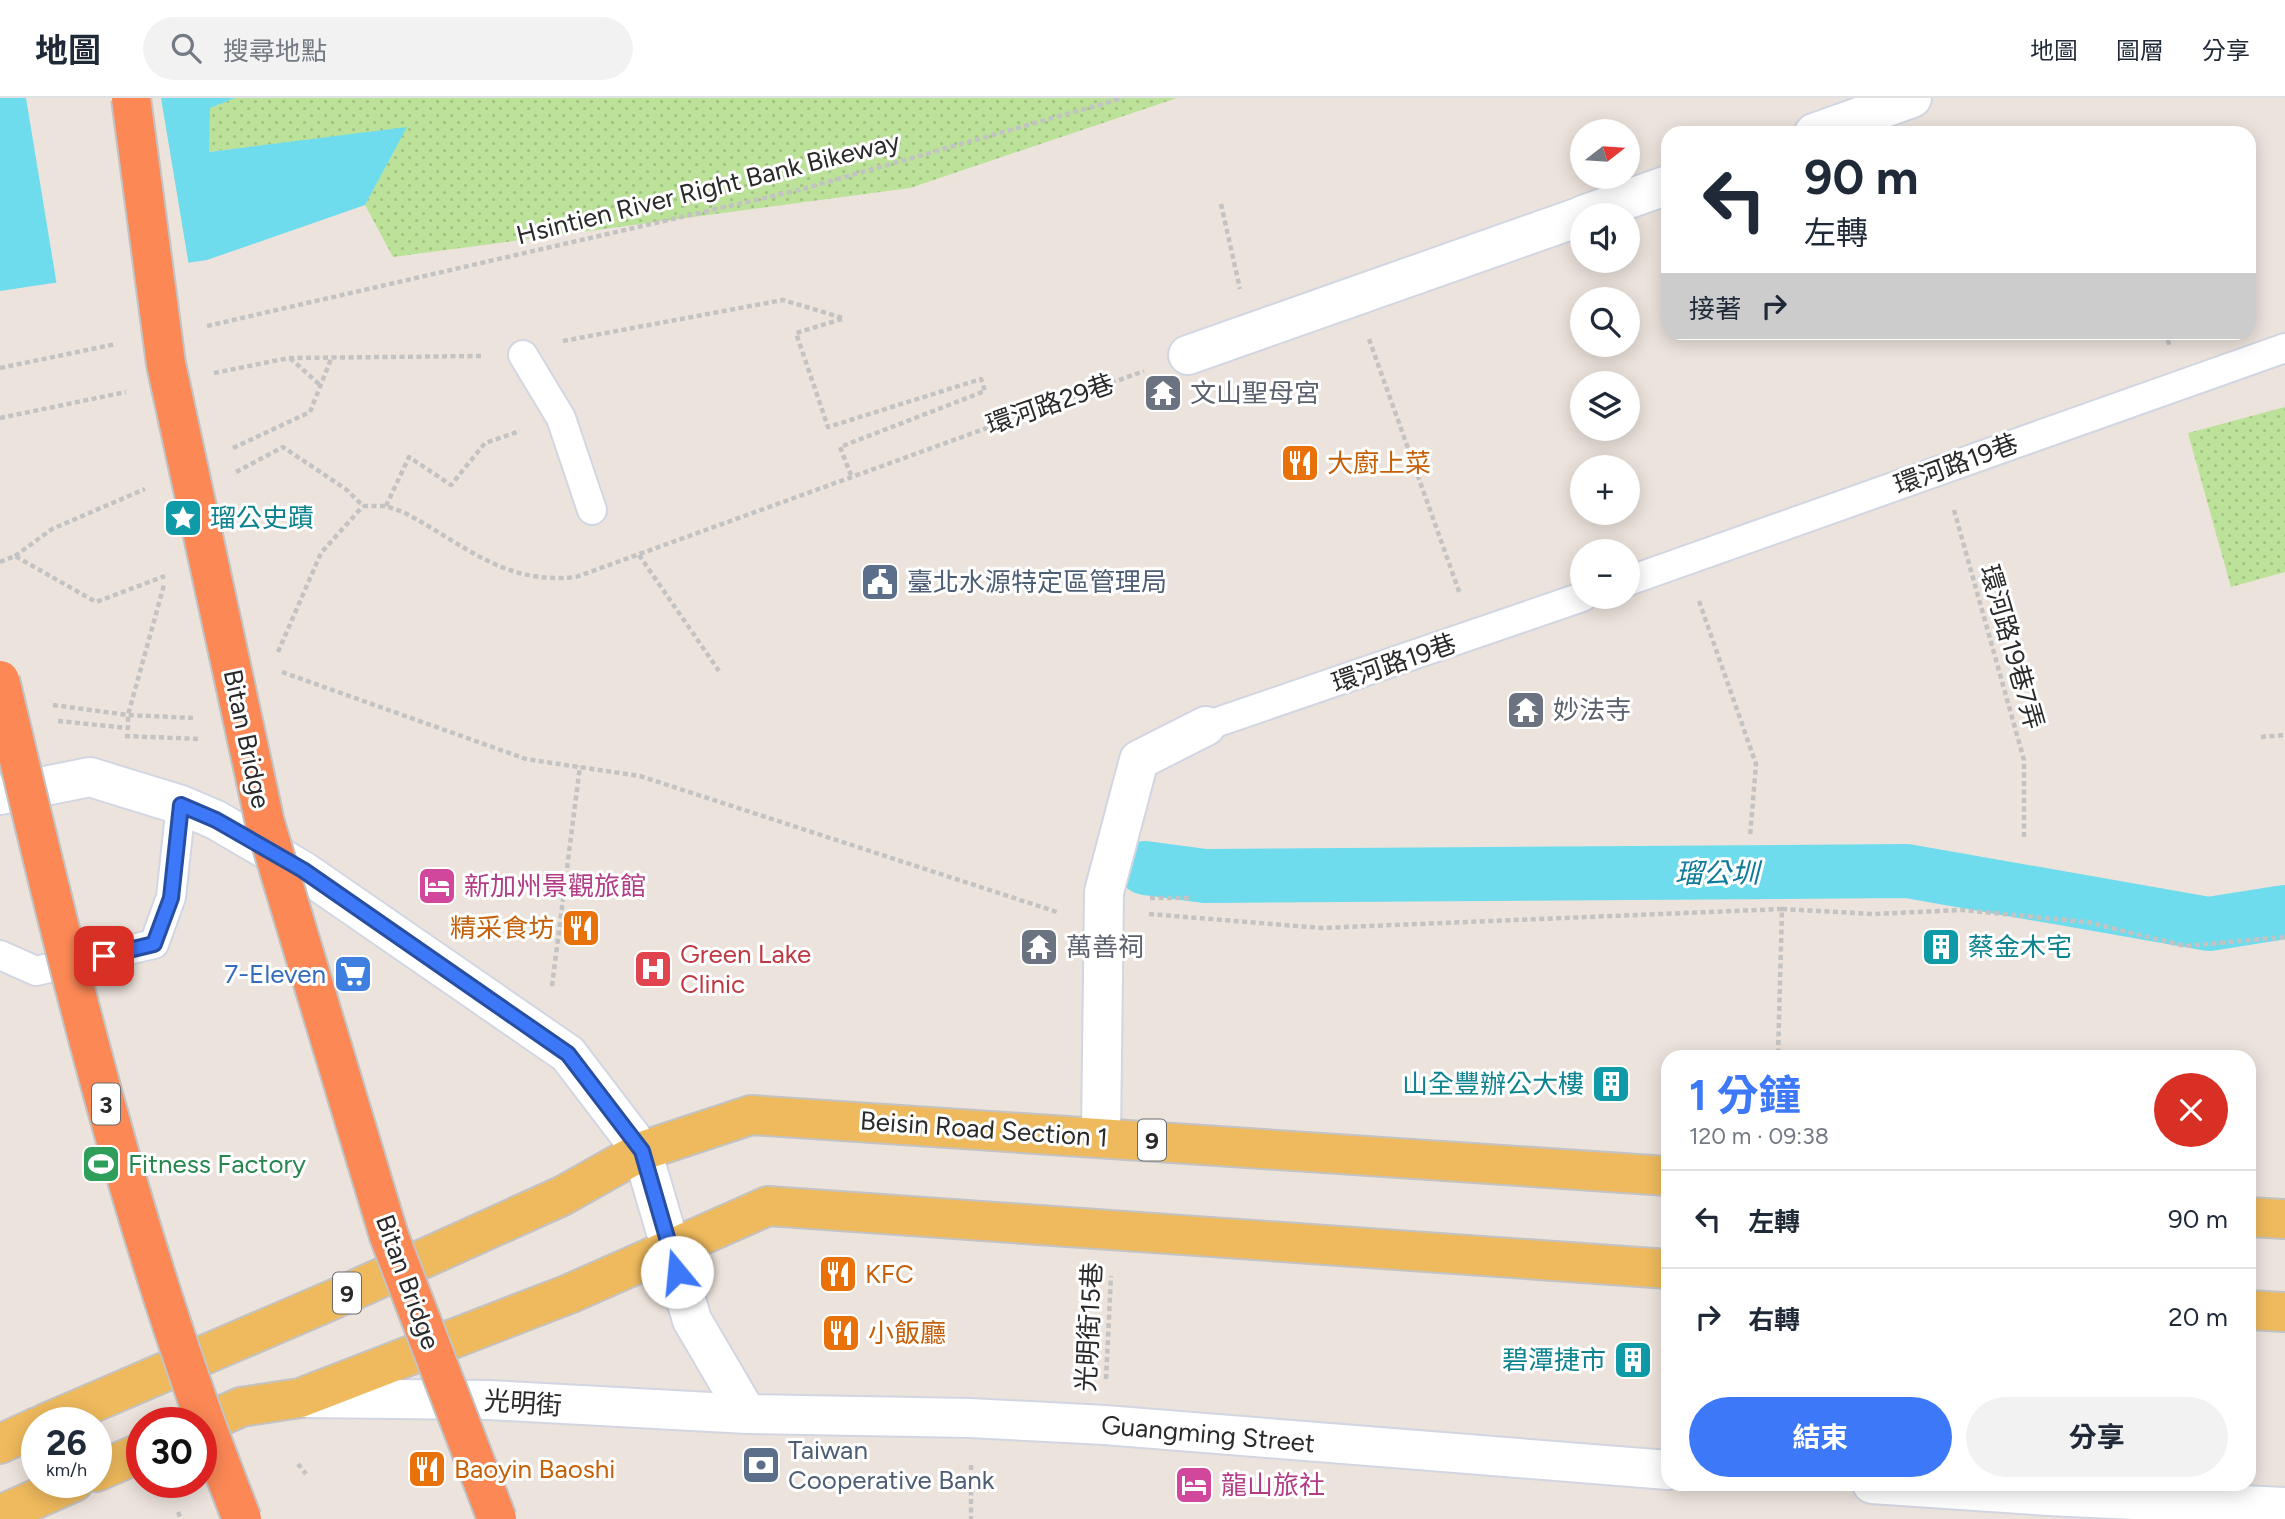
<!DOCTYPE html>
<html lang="zh-TW">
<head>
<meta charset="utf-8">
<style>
  :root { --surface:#fff; --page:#f2f2f3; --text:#1f2937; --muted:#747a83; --line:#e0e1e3; --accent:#3c78f8 }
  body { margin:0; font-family:Figtree,"Noto Sans TC",sans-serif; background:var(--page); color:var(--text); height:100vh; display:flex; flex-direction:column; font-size:26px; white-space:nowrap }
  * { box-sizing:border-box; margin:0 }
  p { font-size:23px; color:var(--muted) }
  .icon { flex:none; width:38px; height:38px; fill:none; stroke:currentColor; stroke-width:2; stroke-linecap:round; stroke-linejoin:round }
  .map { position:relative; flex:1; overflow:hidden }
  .details { position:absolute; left:1661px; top:952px; width:595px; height:441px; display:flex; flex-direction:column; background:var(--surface); border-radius:21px; box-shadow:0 4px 18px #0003 }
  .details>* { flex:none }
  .hud { position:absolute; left:1661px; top:28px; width:595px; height:214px; border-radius:21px; box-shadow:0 4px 18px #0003; background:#fff; color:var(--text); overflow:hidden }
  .needle { width:46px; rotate:73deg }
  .tools { position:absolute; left:1570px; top:21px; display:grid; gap:14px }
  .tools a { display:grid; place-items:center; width:70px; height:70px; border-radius:50%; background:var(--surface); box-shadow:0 4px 18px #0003; font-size:35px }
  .speed { position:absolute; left:21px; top:1309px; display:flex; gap:14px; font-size:35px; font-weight:700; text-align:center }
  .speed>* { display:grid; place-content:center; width:91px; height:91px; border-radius:50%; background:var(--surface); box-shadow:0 4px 18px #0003; line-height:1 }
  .speed small { font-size:18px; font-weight:400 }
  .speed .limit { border:10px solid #d22; background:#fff; color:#111 }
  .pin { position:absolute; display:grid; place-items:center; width:60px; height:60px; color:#fff; margin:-30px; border-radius:14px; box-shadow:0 4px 10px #0006 }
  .me { position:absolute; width:77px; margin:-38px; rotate:343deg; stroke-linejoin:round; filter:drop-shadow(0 0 5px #0008) }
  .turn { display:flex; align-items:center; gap:24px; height:147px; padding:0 28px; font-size:32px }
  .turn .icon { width:91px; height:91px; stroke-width:2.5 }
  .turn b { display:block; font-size:49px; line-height:60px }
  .then { display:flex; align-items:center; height:66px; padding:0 28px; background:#0003; gap:14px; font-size:26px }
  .round { display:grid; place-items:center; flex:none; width:74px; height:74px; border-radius:37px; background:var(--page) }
  .overview { display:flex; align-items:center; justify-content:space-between; height:119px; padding:0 28px }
  h1 { font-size:42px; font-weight:700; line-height:52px; color:var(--accent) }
  .action { display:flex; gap:14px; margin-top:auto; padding:14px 28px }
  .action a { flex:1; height:80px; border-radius:42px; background:var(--accent); color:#fff; font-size:28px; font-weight:700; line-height:80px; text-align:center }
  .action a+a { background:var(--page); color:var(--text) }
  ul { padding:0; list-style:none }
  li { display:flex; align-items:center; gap:21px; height:98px; padding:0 28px; border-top:2px solid var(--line) }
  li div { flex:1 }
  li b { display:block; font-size:26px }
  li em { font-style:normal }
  header { display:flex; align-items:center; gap:42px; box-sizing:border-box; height:98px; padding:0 35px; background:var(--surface); border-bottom:2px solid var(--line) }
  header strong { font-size:33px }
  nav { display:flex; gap:38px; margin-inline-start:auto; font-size:24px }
  .search { width:490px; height:63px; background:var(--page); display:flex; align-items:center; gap:18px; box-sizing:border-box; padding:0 24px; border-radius:38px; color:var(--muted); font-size:26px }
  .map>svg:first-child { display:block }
</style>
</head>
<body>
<header>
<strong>地圖</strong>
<div class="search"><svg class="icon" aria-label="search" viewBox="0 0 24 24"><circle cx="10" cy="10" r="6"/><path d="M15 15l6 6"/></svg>搜尋地點</div>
<nav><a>地圖</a><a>圖層</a><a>分享</a></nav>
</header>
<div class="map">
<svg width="2285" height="1421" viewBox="0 0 2285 1421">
  <defs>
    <pattern id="grass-dots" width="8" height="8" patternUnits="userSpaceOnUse" patternTransform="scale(1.75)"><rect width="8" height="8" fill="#bbe298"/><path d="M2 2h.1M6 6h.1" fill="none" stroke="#a1c283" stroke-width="1.8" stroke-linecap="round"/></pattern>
  </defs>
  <rect width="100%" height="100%" fill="#ece3dc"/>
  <g fill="url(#grass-dots)">
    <polygon points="235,0 1177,0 910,90 393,159 365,107 406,30 208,54 209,10"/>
    <polygon points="2285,309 2285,474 2231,489 2188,335"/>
  </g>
  <polygon fill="#6fdced" points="0,0 235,0 210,10 209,54 407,29 365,107 207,162 0,193"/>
  <polygon fill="#ece3dc" points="26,0 161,0 189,168 57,188"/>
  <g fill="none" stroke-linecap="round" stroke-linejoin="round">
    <polyline stroke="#6fdced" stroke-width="54" points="1145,770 1205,778 1907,773 2209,826 2285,814"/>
    <defs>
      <g id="lane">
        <polyline points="523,257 561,320 592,412"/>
        <polyline points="1628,483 2285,250"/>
        <polyline points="1206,628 1582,499"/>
        <polyline points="0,857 36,873 154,846 171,799 181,707"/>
      </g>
      <g id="street">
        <polyline points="1814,35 1912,0"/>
        <polyline points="1583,117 1668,87"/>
        <polyline points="1188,257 1582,118"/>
        <polyline points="0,697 90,679 181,707 216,722 303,773 568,956 642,1053 692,1222 747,1316"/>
        <polyline points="1101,1038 1104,794 1139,662 1206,628"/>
        <polyline points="300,1300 489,1302 747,1316 970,1320 1105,1327 1668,1372"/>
        <polyline points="1872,1386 2049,1398 2285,1409"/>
      </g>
      <g id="primary">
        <polyline points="2249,1119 2285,1121"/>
        <polyline points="2249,1212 2285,1214"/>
        <polyline points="46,1325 332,1202 562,1098 642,1053 751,1017 1668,1078"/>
        <polyline points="201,1327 241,1309 300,1300 569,1196 768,1108 1668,1171"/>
        <polyline points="0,1346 37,1329"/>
        <polyline points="96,1374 142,1354"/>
        <polyline points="0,1417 74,1384"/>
      </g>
    </defs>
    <use href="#lane" stroke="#d1d6e2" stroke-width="32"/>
    <use href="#street" stroke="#d1d6e2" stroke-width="42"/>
    <use href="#primary" stroke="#c3c3c3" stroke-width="42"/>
    <g stroke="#c3c3c3" stroke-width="4.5" stroke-dasharray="5 3.5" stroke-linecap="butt">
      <polyline points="1221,106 1240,191"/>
      <polyline points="842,221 796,235 828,329 981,281 985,293 840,349 851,377"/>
      <polyline points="207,228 799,92 1123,0"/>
      <polyline points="2165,234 2170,249"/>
      <polyline points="1369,241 1460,496"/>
      <polyline points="563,243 783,202 843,220"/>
      <polyline points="290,260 320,287"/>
      <polyline points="0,270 116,246"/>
      <polyline points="214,275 289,260 483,258"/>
      <polyline points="0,320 126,294"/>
      <polyline points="233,350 310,314 331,261"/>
      <path d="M236 374 283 349 347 392 363 408H386L403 414C465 446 502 487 576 479L1144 273"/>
      <polyline points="386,408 409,359 451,387 485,345 520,333"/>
      <polyline points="1954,412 2024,662 2024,741"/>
      <polyline points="639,457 719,573"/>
      <polyline points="15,458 52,431 145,391"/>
      <polyline points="0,464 15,458 96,504 165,478"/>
      <polyline points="1699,503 1756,666 1750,739"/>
      <polyline points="278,554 321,455 363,408"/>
      <polyline points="282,574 526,661 640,678 1057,814"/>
      <polyline points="53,607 128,617 193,620"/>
      <polyline points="58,623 128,630 128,617 164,487"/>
      <polyline points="125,638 200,641"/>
      <polyline points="2261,639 2285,637"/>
      <polyline points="1150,800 1189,800"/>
      <polyline points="1782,811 1873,816 1962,812 2087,824 2185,848 2285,839"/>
      <polyline points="1149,816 1321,830 1782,811 1778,959"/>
      <polyline points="552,888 580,668"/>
      <polyline points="1106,1281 1111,1178"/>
      <polyline points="298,1366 306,1376"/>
      <polyline points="971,1367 971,1421"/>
      <polyline points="178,1414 181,1421"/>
    </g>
    <use href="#lane" stroke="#fff" stroke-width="28"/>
    <use href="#street" stroke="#fff" stroke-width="38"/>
    <use href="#primary" stroke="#efba5d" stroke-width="38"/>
    <defs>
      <g id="highway-bridge">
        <polyline points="131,0 166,266 265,725 389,1138 497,1421"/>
        <path d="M0 582C67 865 134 1150 242 1421"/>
      </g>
    </defs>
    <use href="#highway-bridge" stroke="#c3c3c3" stroke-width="42" stroke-linecap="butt"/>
    <use href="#highway-bridge" stroke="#fc8856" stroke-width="38"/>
  </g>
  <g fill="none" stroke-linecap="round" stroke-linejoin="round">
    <defs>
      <polyline id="route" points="104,858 154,846 171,800 181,707 216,722 303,772 568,956 642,1053 677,1174"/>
    </defs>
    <use href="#route" stroke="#274ea1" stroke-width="18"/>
    <use href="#route" stroke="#3c78f8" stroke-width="12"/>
  </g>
  <defs>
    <symbol id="temple-square" viewBox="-11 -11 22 22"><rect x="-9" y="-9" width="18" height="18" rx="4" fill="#6b7280" stroke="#fff"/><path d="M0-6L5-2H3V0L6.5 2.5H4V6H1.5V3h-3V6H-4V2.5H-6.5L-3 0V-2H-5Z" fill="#fff"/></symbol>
    <symbol id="restaurant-square" viewBox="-11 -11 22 22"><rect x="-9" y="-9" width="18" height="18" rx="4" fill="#e8710a" stroke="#fff"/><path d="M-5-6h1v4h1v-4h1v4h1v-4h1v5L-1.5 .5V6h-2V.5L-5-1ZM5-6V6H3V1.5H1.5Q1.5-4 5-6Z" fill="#fff"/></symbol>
    <symbol id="sight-square" viewBox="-11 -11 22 22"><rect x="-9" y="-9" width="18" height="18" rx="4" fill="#0f9aa8" stroke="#fff"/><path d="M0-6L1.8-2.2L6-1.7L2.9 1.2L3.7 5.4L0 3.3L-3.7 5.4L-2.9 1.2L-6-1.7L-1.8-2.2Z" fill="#fff"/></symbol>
    <symbol id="civic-square" viewBox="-11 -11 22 22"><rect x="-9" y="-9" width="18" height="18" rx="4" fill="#5c6f8a" stroke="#fff"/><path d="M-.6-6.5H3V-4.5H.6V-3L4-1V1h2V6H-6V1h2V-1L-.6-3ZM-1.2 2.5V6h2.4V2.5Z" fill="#fff"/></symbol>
    <symbol id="hotel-square" viewBox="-11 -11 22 22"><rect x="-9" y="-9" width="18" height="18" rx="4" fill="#d1479c" stroke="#fff"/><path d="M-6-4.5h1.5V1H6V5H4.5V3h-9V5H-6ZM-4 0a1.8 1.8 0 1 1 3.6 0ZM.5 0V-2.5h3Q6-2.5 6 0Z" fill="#fff"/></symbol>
    <symbol id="building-square" viewBox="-11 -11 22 22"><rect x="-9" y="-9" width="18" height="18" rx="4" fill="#0f9aa8" stroke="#fff"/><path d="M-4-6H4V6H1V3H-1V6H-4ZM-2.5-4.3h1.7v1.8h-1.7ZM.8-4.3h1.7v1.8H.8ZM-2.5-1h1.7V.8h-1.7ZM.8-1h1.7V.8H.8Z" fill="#fff"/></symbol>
    <symbol id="hospital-square" viewBox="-11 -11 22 22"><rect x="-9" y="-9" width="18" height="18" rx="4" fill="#e0444e" stroke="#fff"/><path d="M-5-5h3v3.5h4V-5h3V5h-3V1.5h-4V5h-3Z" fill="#fff"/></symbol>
    <symbol id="supermarket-square" viewBox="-11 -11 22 22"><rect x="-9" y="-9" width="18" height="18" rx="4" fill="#3f7fe0" stroke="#fff"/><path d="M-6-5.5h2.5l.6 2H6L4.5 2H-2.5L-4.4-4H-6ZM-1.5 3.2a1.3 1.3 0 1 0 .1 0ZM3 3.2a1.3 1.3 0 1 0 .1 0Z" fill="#fff"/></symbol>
    <symbol id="stadium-square" viewBox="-11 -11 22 22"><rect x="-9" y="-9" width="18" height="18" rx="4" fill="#2e9e5b" stroke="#fff"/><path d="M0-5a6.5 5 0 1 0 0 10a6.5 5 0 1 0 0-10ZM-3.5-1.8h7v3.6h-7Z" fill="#fff"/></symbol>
    <symbol id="bank-square" viewBox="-11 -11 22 22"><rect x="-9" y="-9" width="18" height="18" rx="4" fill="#5c6f8a" stroke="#fff"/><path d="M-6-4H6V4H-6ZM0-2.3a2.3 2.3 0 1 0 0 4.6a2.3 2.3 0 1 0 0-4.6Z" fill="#fff"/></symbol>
  </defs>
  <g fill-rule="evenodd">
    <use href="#temple-square" x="1141" y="273" width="44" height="44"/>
    <use href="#restaurant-square" x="1278" y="343" width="44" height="44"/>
    <use href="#sight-square" x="161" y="398" width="44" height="44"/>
    <use href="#civic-square" x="858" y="462" width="44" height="44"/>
    <use href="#temple-square" x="1504" y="590" width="44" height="44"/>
    <use href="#hotel-square" x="415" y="766" width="44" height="44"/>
    <use href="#restaurant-square" x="559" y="808" width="44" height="44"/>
    <use href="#temple-square" x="1017" y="827" width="44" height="44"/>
    <use href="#building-square" x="1919" y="827" width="44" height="44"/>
    <use href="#hospital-square" x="631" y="849" width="44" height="44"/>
    <use href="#supermarket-square" x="331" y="854" width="44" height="44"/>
    <use href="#building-square" x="1589" y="964" width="44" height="44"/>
    <use href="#stadium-square" x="79" y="1044" width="44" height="44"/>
    <use href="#restaurant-square" x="816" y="1154" width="44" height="44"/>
    <use href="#restaurant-square" x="819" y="1213" width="44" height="44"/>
    <use href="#building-square" x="1611" y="1240" width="44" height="44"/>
    <use href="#bank-square" x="739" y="1345" width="44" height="44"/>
    <use href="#restaurant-square" x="405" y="1349" width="44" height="44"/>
    <use href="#hotel-square" x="1172" y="1365" width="44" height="44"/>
  </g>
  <g text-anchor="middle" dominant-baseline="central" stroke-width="6" stroke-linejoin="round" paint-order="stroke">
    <g fill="#fff" stroke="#6a6a6a" stroke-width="2">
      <rect x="92" y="985.5" width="28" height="41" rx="5"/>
      <rect x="1138" y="1021.5" width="28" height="41" rx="5"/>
      <rect x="333" y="1174.5" width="28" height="41" rx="5"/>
    </g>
    <g font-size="24" font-weight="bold" fill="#2a2a2a">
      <text x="106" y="1006">3</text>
      <text x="1152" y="1042">9</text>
      <text x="347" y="1195">9</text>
    </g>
    <g font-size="26" fill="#2a2a2a" stroke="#fff">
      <text transform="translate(708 90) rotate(-14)">Hsintien River Right Bank Bikeway</text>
      <text transform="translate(1050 306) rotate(-19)">環河路29巷</text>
      <text transform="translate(1956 366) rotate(-20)">環河路19巷</text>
      <text transform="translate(2012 549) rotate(74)">環河路19巷7弄</text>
      <text transform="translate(1394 565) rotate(-19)">環河路19巷</text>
      <text transform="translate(247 641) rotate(78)">Bitan Bridge</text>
      <text transform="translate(984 1031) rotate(4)">Beisin Road Section 1</text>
      <text transform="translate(408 1184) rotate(70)">Bitan Bridge</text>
      <text transform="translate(1089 1229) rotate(-87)">光明街15巷</text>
      <text transform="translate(523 1305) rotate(4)">光明街</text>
      <text transform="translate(1208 1336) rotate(5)">Guangming Street</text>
    </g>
    <g font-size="26" fill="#5b616d" stroke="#fff" text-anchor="start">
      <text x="1190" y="295">文山聖母宮</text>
      <text x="1553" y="612">妙法寺</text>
      <text x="1066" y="849">萬善祠</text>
    </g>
    <g font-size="26" fill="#c56008" stroke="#fff" text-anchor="start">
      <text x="1327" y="365">大廚上菜</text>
      <text x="554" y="830" text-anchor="end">精采食坊</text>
      <text x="865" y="1176">KFC</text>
      <text x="868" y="1235">小飯廳</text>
      <text x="454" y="1371">Baoyin Baoshi</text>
    </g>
    <g font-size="26" fill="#0d838f" stroke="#fff" text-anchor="start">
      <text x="210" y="420">瑠公史蹟</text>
      <text x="1968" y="849">蔡金木宅</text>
      <text x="1584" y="986" text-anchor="end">山全豐辦公大樓</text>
      <text x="1606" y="1262" text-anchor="end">碧潭捷市</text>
    </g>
    <g font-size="26" fill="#4e5e75" stroke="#fff" text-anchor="start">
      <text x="907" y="484">臺北水源特定區管理局</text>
      <text x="788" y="1352">Taiwan<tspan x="788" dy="30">Cooperative Bank</tspan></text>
    </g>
    <g font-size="26" fill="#b23c85" stroke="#fff" text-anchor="start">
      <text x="464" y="788">新加州景觀旅館</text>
      <text x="1221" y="1387">龍山旅社</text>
    </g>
    <g font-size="26" fill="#be3a42" stroke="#fff" text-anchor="start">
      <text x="680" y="856">Green Lake<tspan x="680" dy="30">Clinic</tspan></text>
    </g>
    <g font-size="26" fill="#366cbe" stroke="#fff" text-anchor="end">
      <text x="326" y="876">7-Eleven</text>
    </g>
    <g font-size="26" fill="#27864d" stroke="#fff" text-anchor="start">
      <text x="128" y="1066">Fitness Factory</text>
    </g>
    <g font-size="28" font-style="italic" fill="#0e7b99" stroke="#fff">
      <text x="1717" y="775">瑠公圳</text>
    </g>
  </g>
</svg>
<div class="tools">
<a><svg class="needle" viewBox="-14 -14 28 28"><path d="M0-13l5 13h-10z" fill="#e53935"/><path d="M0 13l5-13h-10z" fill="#747a83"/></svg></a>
<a><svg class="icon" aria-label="sound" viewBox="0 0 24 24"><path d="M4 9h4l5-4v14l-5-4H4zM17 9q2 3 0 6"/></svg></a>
<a><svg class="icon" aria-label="search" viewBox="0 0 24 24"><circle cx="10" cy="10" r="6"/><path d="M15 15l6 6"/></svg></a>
<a><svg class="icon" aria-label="layers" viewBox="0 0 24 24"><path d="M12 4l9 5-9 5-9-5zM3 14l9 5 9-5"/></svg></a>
<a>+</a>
<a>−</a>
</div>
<div class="speed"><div>26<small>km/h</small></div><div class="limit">30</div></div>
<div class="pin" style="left:104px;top:858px;background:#d93025"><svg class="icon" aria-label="arrive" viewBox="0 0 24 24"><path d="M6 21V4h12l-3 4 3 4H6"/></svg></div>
<svg class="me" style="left:677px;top:1174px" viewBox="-20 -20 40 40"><circle r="19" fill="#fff"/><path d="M0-13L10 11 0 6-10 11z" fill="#3c78f8"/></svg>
<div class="hud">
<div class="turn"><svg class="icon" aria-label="left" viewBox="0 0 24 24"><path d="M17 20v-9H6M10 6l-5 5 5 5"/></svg><div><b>90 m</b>左轉</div></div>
<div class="then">接著<svg class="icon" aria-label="right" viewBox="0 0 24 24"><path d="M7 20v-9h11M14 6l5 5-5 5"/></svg></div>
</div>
<section class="details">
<div class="overview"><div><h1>1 分鐘</h1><p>120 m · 09:38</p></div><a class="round" style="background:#d93025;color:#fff"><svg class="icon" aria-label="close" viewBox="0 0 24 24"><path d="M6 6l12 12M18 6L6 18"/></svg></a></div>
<ul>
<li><svg class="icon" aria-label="left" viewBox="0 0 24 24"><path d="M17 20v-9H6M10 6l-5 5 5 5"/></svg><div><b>左轉</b></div><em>90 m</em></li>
<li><svg class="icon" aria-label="right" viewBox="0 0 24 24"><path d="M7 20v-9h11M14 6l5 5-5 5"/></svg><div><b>右轉</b></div><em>20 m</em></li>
</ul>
<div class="action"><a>結束</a><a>分享</a></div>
</section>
</div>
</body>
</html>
